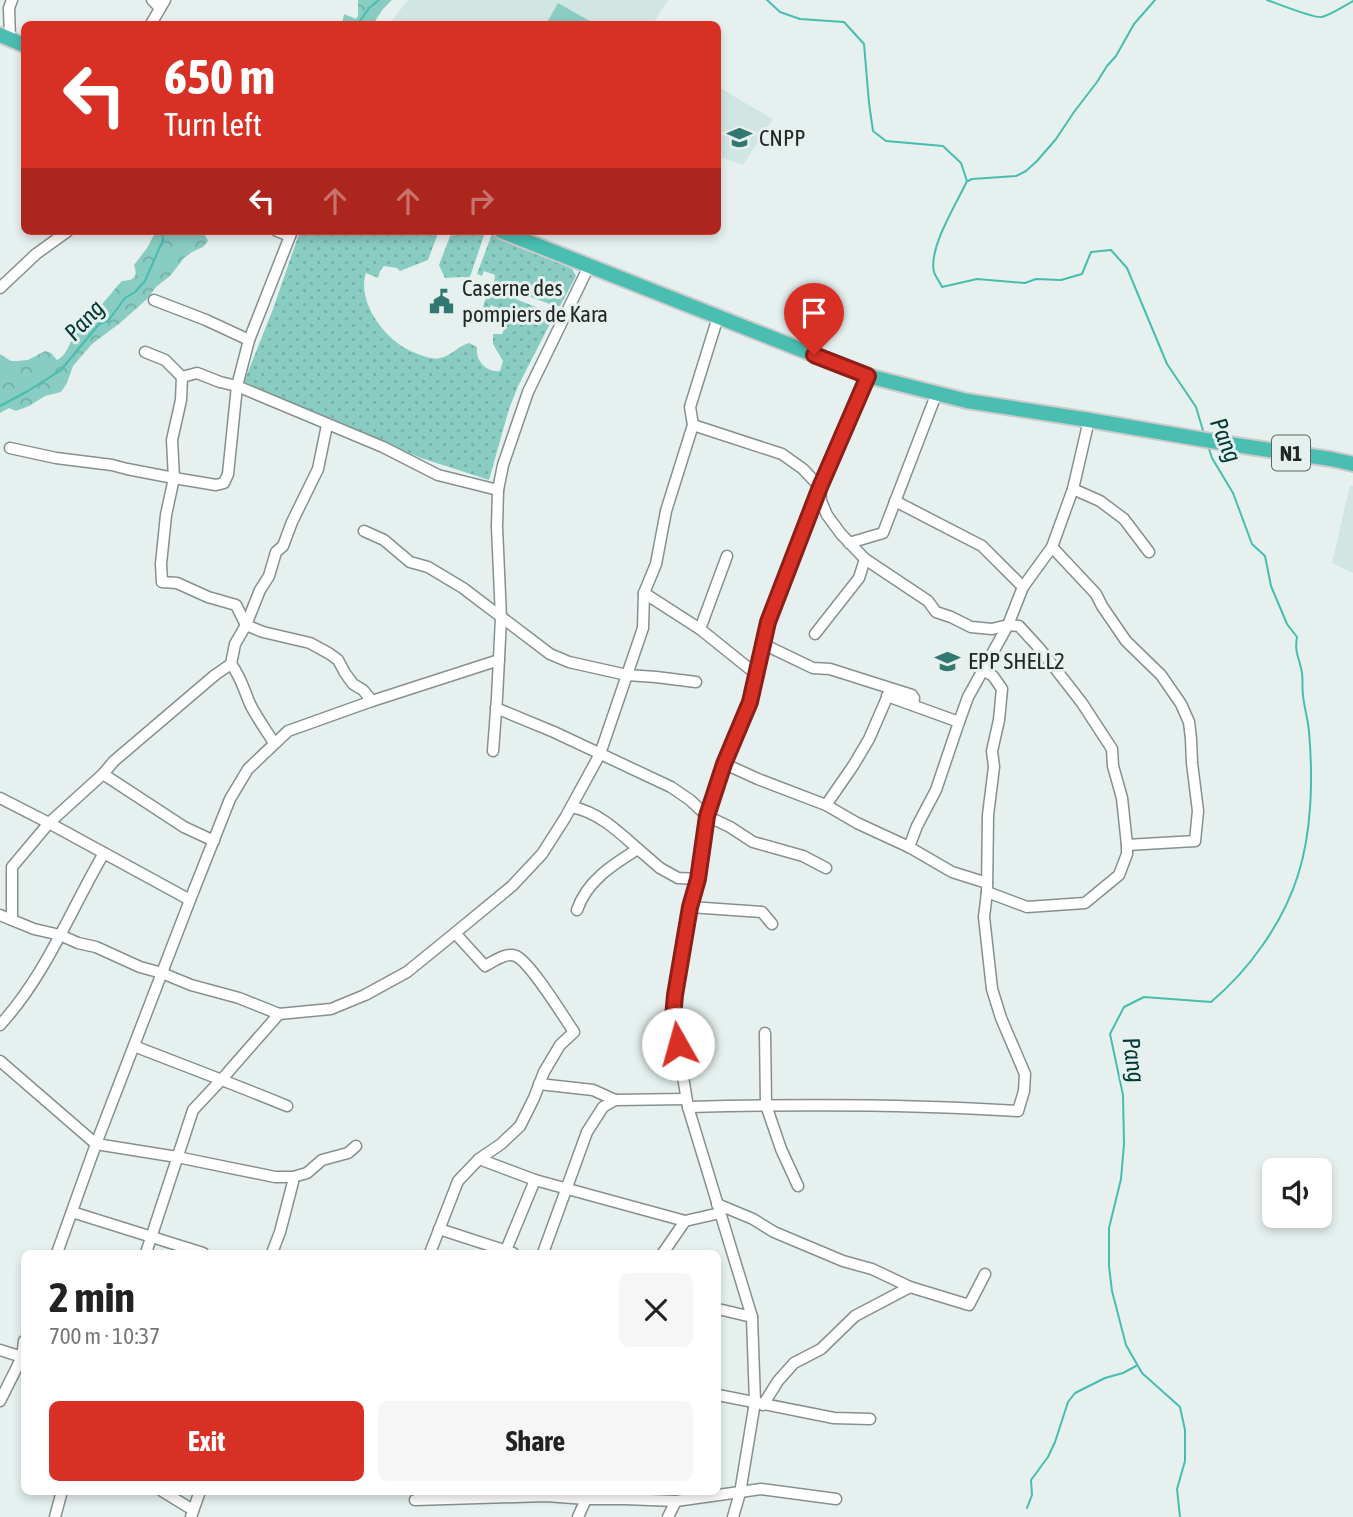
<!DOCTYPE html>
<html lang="en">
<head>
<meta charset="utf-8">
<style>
  :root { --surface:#fff; --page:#f6f6f6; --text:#222; --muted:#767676; --accent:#d93025 }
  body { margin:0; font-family:"Asap Condensed",sans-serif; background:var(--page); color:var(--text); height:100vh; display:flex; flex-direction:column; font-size:26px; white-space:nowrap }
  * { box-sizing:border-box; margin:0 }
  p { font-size:23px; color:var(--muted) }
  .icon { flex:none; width:38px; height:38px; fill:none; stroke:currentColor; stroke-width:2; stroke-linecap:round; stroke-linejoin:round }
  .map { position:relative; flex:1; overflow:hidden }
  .sheet { position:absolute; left:21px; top:1250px; width:700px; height:245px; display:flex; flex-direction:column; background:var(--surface); border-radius:10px; box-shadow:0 4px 10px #0003 }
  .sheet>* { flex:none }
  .top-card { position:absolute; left:21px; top:21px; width:700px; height:214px; border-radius:10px; box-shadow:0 4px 10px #0003; background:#d93025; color:#fff; overflow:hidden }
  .buttons { position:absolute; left:1262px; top:1158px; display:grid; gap:14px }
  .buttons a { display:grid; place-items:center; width:70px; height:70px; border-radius:10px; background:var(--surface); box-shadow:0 4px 10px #0003; font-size:35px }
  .pin { position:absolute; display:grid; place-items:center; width:60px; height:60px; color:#fff; margin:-72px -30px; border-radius:50% 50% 50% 0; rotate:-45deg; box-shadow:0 0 7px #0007 }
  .pin .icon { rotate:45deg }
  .me { position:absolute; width:77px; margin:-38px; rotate:353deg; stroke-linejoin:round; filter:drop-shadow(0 0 5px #0008) }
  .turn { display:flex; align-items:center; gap:24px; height:147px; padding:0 28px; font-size:32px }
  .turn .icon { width:91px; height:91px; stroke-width:2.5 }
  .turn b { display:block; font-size:49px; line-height:60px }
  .lanes { display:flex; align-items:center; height:66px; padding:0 28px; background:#0003; justify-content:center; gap:35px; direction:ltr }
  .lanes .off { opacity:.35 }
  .round { display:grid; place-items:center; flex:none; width:74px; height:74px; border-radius:10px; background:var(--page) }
  .summary { display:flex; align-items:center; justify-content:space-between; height:119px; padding:0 28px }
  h1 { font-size:42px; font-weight:700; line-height:52px }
  .primary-button { display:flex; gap:14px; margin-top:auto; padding:14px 28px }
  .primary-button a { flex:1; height:80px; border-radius:10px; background:var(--accent); color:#fff; font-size:28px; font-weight:700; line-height:80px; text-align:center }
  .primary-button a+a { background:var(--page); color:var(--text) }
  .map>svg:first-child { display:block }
</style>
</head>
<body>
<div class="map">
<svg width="1353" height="1517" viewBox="0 0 1353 1517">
  <defs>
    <pattern id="grass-dots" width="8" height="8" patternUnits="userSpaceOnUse" patternTransform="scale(1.75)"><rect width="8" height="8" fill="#88ccc2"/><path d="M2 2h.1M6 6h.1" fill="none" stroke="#75afa7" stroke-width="1.8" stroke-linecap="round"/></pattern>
    <pattern id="forest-crowns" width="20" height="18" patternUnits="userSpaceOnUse" patternTransform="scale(1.75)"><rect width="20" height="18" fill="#88ccc2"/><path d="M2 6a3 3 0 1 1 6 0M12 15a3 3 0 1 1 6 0" fill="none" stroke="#75afa7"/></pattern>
  </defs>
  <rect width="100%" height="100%" fill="#e6f1ef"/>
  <g fill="#d1e6e2">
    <polygon points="408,0 668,0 653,24 389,24"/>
    <polygon points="718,87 773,119 743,165 718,156"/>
    <polygon points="1350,485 1353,486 1353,573 1332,563"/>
  </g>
  <g fill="url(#grass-dots)">
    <path d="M300 231H439L428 260 400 271 397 268 384 266 380 271 378 278 366 273C357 300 381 333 403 347 408 350 413 352 418 354 424 356 433 360 440 358 451 356 458 346 469 343L477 347C475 361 487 373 500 371L503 361 493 344V334H502L511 314 491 305 487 314C479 309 486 298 490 292L511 297 553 314 554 316 518 386 509 409 489 480 421 458 244 382 273 309Z"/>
    <polygon points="452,231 485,232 471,274 469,278 462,277 445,278 439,265"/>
    <polygon points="492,234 572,269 576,276 560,306 555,306 494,283 495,275 484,271 482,276 477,274"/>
  </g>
  <g fill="url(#forest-crowns)">
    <polygon points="358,0 392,0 383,9 373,24 342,24 344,14 356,19 358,16"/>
    <path d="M156 231H203L208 241 203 247 192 252 184 258 170 276 156 287 147 299 120 323 92 344 73 366 67 383 61 392 45 396 29 406 16 411 9 408 0 413V354L11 361H17L28 360 45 351 51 353 57 360C69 354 68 341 78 332 84 327 94 328 97 321 99 317 98 313 98 309L119 284 122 281C135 280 138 277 134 265L147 248Z"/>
  </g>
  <polygon fill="#88ccc2" points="558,3 593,23 592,24 546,24"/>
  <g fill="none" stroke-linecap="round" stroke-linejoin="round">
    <g stroke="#46bdaf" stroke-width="2">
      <path d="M767 0 780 12 800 19 844 22 864 44 869 103 873 131 886 141 943 146 961 163 967 181C957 203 928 248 934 272 935 276 940 282 942 287L977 279 1025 283 1036 279 1061 280 1082 274 1091 252 1111 250 1127 268 1167 364 1196 407 1204 434"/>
      <path d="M1267 0C1276 3 1315 19 1322 17 1332 14 1344 6 1353 1"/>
      <polyline points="358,24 369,8 379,0"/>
      <polyline points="968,181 972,179 1016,176 1026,171 1037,161 1056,139 1074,112 1097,82 1107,66 1116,56 1134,24 1155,0"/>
      <polyline points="0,406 28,391 61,370 99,324 108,321 125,298 135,292 145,281 163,240 162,231"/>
      <polyline points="1027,1508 1032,1495 1031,1480 1048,1457 1055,1442 1068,1402 1075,1393 1105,1378 1123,1373 1136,1366"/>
      <path d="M1180 1517 1177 1489 1185 1461V1430L1180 1407 1142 1373 1126 1345 1112 1291 1109 1266V1228L1121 1179 1124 1144 1123 1095 1110 1034 1124 1007 1144 997 1211 1002C1249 970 1283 923 1298 875 1312 832 1313 777 1309 732 1308 719 1304 707 1303 695 1302 688 1303 681 1302 673 1300 659 1294 653 1297 637L1287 624 1271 586 1265 556 1252 544 1233 493 1212 458 1208 446"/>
    </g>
    <defs>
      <g id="minor">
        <polyline points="152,0 160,8"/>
        <polyline points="151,24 165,0"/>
        <polyline points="10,39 9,8 12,0"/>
        <polyline points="277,231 290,236"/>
        <polyline points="0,288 36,254 68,231"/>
        <polyline points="154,300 206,320 249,340"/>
        <polyline points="145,352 165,360 182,377"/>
        <polyline points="182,377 181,400 172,440 174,478 166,515 161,564 162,582 177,583 208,597 236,605 246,625 263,632 310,643 330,654 338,660 345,673 353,684 363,690 372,701"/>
        <polyline points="182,377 197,373 220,382 237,386 383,447 438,475 498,490"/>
        <polyline points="693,425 782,454 803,469 820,487 821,501 827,515 841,534 865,559 928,601 936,612 951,617 971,627 992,629 1008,625 1019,626 1040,649 1082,703 1112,749 1113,766 1122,798 1127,845 1127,854 1119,875 1085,903 1027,907 987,892"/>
        <polyline points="10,448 56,458 112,465 127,469 174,478 216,485 224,483 228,474 237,386 249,340 292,231"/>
        <polyline points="1073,489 1100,501 1124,519 1149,552"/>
        <polyline points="895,501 982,546 1023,587"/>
        <polyline points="364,531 384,540 410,562 428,567 463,588 550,654 569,662 627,675 656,677 696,682"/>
        <polyline points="849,543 883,533 936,395"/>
        <polyline points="1052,547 1096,594 1102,606 1126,641 1161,675 1181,704 1189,722 1191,739 1192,763 1198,811 1195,841 1127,845"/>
        <polyline points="644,593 700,629 756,674"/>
        <polyline points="700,629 727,556"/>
        <polyline points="815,634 859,578 865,559"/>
        <polyline points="763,644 813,668 830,669 912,695 914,698 913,705"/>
        <path d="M231 664C241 677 244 690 250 704 257 718 266 730 274 743"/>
        <polyline points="887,696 959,722 936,790 917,826 909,847 952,872 987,883"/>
        <polyline points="496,708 554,732 671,787 690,800 707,816 730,827 753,842 803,856 826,868"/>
        <polyline points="959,722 968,697 983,670"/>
        <polyline points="493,751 497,698 501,618 497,527 498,490 503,465 528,392 589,266"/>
        <polyline points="725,764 758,779 826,805 857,823 909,847"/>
        <polyline points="103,774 184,827 214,841"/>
        <polyline points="0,798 49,823 190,900"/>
        <polyline points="826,805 853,766 869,739 889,693"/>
        <path d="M572 807C598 812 618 831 638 849"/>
        <polyline points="690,907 762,912 772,924"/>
        <path d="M577 910C587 881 612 865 638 849L660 868 678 878 698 879"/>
        <polyline points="0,915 34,929 60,935 78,943 96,947 140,967 162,973 191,985 239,998 279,1014 331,1009 365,995 407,972 455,933 512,886 542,854 565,818 600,754 643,628 644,593 656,564 666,511 693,425 690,407 718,317"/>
        <polyline points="12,920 12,867 49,823 103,774 114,761 215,675 231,664 235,644 246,625 260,590 269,576 276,552 283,546 292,522 318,469 327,425"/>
        <path d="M0 1025C46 975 70 911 104 853"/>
        <polyline points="765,1033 766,1105 781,1149 798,1186"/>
        <path d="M134 1046C185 1066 236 1085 287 1106"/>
        <polyline points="0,1061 96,1144 177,1157 275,1177 293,1177 307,1173 322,1160 348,1153 356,1146"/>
        <polyline points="539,1084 593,1090 615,1100"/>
        <path d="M688 1107C798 1104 908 1104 1018 1111L1024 1091 1025 1074 1001 1018 992 989 984 917 987 892 988 815 994 767 992 751 999 720 1002 689 993 676 983 670 1008 625 1023 587 1052 547 1073 489 1089 420"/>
        <polyline points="479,1159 535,1180 685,1221 720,1213"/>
        <polyline points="717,1204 753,1219 774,1232 843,1261 872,1269 910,1287 969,1305 985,1274"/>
        <polyline points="72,1212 203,1253"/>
        <polyline points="439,1229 513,1253"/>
        <polyline points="506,1250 535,1180"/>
        <polyline points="57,1253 96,1144 190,900 230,799 248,769 288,731 372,701 499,660"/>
        <polyline points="146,1253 193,1110 222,1079 279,1014"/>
        <polyline points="272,1253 280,1232 293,1182 293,1177"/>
        <path d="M430 1253 458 1181 479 1159 501 1144 520 1126 534 1098 544 1072 560 1045 574 1032C563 1016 531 963 516 956 506 952 494 961 485 966L455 933"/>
        <polyline points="543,1253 587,1132 603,1107 615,1100 686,1099"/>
        <polyline points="663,1253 685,1221"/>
        <polyline points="718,1309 752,1317"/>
        <polyline points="0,1350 22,1357"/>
        <polyline points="718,1395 834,1418 870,1419"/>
        <polyline points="0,1401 22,1357 24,1341"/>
        <polyline points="763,1405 778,1381 794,1363 821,1349 855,1316 910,1287"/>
        <polyline points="162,1491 193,1510"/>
        <polyline points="415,1500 546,1496 586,1499 624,1499 676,1501 761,1489 836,1499"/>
        <polyline points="55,1517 62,1491"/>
        <polyline points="191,1517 200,1491"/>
        <polyline points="578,1517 586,1499"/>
        <polyline points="668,1517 676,1501"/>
        <polyline points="733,1517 740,1493 755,1402 752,1317 688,1107 673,1017 675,995 690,907 698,879 707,816 725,764 750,702 768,622 820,487 868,376"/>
      </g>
      <g id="highway">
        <polyline points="0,35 24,45"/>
        <polyline points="501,231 868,376 967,401 1089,420 1229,444 1331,459 1353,464"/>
      </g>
    </defs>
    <use href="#minor" stroke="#86908f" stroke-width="13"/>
    <use href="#highway" stroke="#cacbcb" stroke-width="18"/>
    <use href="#minor" stroke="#fff" stroke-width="10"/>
    <use href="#highway" stroke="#49beb1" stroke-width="14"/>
  </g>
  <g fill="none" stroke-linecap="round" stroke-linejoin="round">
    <defs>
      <polyline id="route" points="678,1044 673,1017 675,995 690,907 698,879 707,816 724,764 750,702 768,622 820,487 868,376 814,355"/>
    </defs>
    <use href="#route" stroke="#8d1f18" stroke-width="18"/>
    <use href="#route" stroke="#d93025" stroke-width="12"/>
  </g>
  <defs>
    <symbol id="university-bare" viewBox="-9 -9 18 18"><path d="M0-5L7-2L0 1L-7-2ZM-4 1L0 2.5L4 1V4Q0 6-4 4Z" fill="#317870" stroke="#e6f1ef" stroke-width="2.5" paint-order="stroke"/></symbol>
    <symbol id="civic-bare" viewBox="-9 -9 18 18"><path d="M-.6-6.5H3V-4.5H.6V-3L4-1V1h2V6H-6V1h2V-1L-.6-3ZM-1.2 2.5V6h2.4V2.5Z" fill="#317870" stroke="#e6f1ef" stroke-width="2.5" paint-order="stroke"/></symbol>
    <symbol id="school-bare" viewBox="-9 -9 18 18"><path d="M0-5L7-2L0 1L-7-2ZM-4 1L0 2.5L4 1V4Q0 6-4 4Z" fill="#317870" stroke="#e6f1ef" stroke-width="2.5" paint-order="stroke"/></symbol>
  </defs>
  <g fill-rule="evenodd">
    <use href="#university-bare" x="722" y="120" width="35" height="35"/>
    <use href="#civic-bare" x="424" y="284" width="35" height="35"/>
    <use href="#school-bare" x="930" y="644" width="35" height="35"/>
  </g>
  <g text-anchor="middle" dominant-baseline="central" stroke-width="6" stroke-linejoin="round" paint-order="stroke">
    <rect fill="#e6f1ef" stroke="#5e6462" stroke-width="2" x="1272" y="435.5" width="38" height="35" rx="5"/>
    <g font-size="21" font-weight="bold" fill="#232726">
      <text x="1291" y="453">N1</text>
    </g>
    <g font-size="23" fill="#232726" stroke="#e6f1ef" text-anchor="start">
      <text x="759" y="138">CNPP</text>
      <text x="462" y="288">Caserne des<tspan x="462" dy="26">pompiers de Kara</tspan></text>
      <text x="968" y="661">EPP SHELL2</text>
    </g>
    <g font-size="24" font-style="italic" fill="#023b36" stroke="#e6f1ef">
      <text transform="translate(84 320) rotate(-47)">Pang</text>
      <text transform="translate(1226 440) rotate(68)">Pang</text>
      <text transform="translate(1134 1060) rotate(82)">Pang</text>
    </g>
  </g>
</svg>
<div class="buttons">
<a><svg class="icon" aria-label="sound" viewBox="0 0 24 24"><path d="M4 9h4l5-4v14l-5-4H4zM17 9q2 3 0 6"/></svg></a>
</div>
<div class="pin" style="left:814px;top:355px;background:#d93025"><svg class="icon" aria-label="arrive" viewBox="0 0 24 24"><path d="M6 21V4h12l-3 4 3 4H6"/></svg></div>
<svg class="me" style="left:678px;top:1044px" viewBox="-20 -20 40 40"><circle r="19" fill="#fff"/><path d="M0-13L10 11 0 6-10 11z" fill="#d93025"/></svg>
<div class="top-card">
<div class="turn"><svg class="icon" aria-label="left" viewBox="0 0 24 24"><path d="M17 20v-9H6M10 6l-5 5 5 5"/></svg><div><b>650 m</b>Turn left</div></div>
<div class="lanes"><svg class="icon" aria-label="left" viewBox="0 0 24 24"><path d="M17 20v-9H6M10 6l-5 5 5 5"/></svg><svg class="icon off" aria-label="ahead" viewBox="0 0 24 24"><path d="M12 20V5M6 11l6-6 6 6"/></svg><svg class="icon off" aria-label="ahead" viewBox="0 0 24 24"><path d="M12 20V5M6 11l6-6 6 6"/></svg><svg class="icon off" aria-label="right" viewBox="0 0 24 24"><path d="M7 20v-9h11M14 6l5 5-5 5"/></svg></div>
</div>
<section class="sheet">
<div class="summary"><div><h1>2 min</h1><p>700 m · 10:37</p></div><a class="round"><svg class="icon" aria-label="close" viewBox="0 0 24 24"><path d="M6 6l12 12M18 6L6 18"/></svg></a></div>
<div class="primary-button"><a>Exit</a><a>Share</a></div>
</section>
</div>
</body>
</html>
